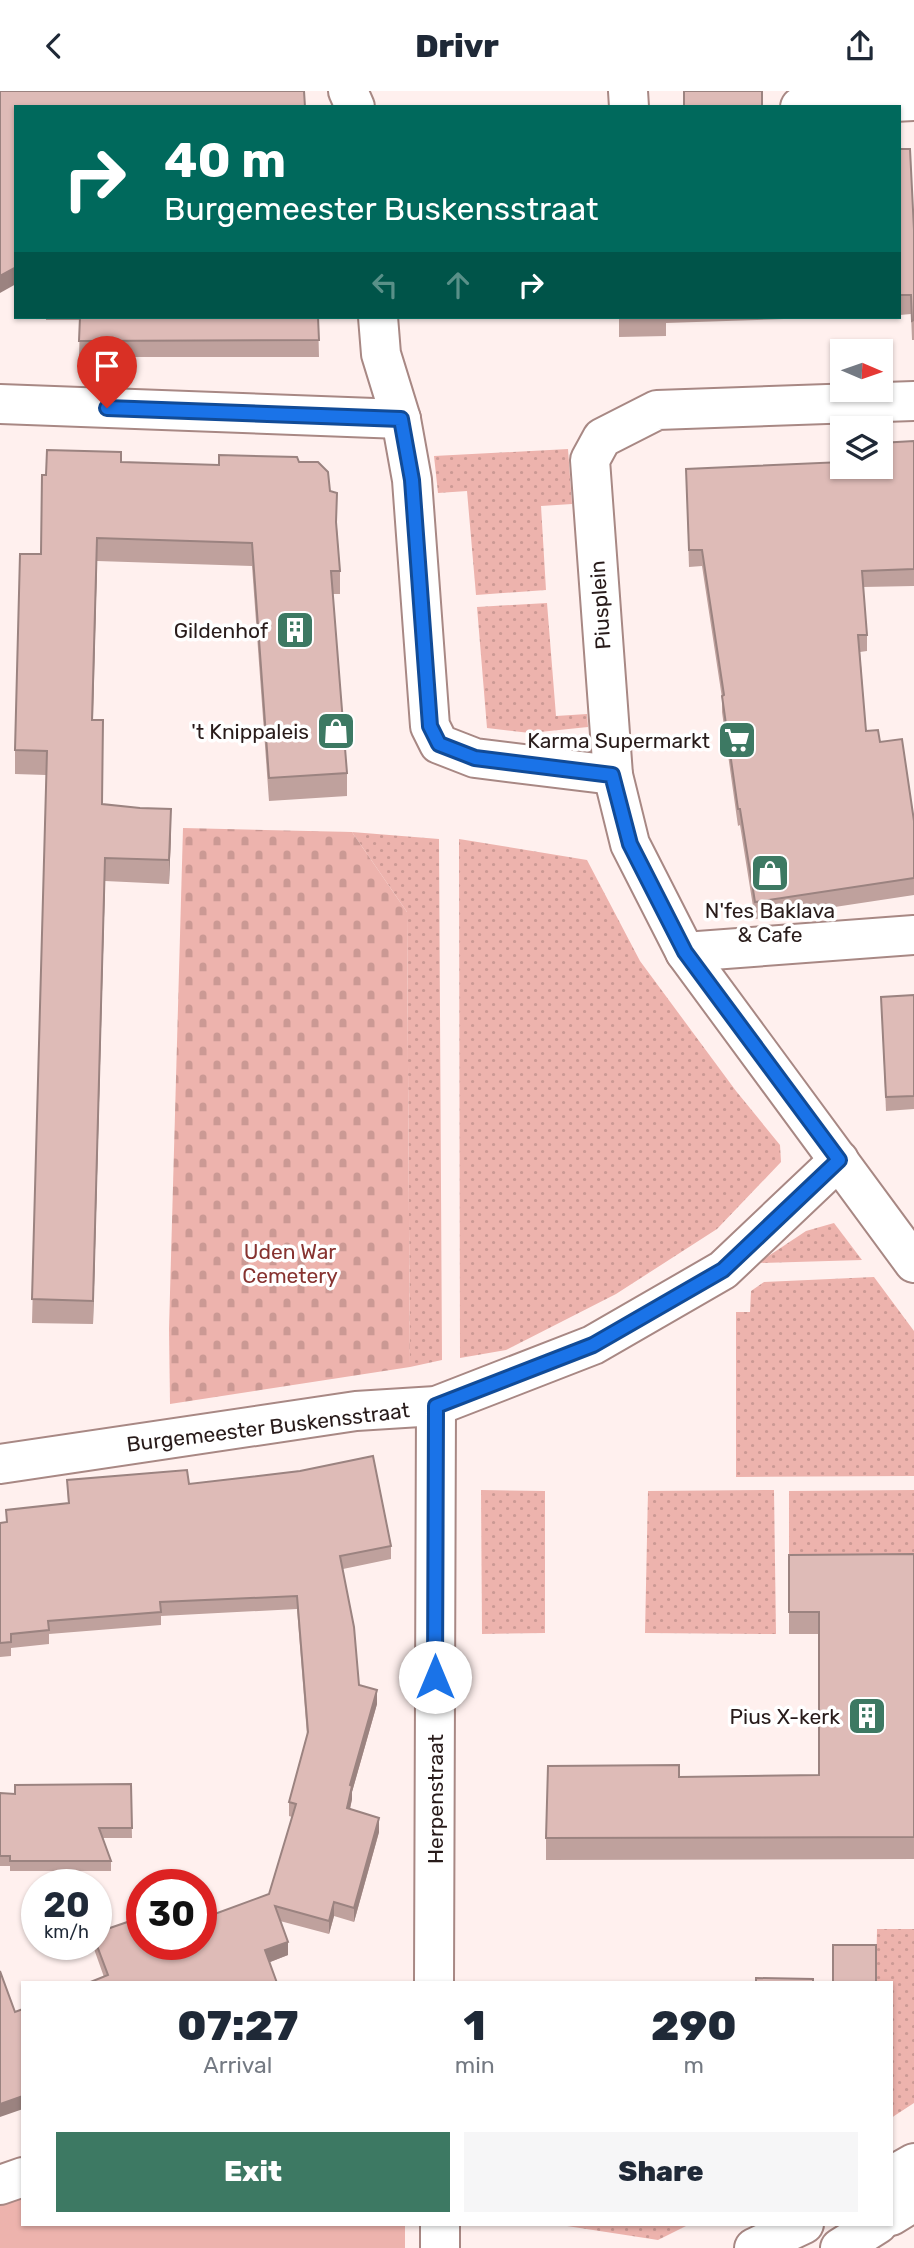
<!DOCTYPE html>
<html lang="en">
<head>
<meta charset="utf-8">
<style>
  :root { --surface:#fff; --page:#f6f6f7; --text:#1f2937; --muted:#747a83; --accent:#3d7963 }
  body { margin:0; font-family:Rubik,sans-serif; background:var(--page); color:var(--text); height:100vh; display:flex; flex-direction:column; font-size:26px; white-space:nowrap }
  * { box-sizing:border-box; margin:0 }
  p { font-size:23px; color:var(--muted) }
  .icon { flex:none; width:38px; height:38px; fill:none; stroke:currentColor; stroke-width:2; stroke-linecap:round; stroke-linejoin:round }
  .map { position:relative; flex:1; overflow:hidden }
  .side { position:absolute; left:21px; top:1890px; width:872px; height:245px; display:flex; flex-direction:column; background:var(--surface); border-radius:0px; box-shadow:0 2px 5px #0004 }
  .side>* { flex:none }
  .banner { position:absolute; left:14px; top:14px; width:887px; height:214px; border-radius:0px; box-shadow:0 2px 5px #0004; background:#00695c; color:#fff; overflow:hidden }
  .needle { width:46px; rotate:92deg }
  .fabs { position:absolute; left:830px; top:248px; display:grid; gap:14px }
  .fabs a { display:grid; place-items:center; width:63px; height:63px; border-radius:0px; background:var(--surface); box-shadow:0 2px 5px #0004; font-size:35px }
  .speed { position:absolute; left:21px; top:1778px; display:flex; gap:14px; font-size:35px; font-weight:700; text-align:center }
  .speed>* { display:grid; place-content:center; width:91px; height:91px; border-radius:50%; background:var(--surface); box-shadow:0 2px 5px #0004; line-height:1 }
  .speed small { font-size:18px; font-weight:400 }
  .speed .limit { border:10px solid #d22; background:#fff; color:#111 }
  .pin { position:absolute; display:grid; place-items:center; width:60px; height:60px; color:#fff; margin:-72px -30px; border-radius:50% 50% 50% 0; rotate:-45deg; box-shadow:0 0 7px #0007 }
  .pin .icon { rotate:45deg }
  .me { position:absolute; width:77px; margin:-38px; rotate:0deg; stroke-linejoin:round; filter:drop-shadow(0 0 5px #0008) }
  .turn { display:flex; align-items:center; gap:24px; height:147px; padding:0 35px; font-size:32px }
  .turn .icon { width:91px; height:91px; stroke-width:2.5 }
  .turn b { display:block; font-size:49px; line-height:60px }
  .lanes { display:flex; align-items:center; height:66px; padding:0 35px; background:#0003; justify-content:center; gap:35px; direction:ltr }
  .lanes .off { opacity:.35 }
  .eta { display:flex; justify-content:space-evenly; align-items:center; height:119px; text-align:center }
  .eta b { font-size:42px; font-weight:800; line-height:49px }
  .button { display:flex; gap:14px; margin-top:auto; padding:14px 35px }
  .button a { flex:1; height:80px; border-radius:0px; background:var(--accent); color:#fff; font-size:28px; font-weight:800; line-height:80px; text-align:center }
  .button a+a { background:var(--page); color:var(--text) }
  header { display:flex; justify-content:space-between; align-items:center; height:91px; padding:0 35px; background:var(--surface); font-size:32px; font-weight:800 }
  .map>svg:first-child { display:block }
</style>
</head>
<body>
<header><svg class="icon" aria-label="back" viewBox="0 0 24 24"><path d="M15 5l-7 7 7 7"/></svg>Drivr<svg class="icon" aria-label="share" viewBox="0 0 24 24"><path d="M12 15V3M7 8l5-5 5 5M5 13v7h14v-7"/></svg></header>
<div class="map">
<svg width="914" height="2157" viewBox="0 0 914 2157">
  <defs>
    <pattern id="grass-dots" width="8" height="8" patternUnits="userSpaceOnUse" patternTransform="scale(1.75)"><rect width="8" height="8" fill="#edb3ad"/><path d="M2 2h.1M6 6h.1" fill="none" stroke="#cb9994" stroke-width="1.8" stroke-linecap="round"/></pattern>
    <pattern id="cemetery-stones" width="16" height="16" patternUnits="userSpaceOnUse" patternTransform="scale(1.75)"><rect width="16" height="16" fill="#edb3ad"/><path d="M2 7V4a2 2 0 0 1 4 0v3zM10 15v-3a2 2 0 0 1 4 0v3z" fill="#cb9994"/></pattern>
  </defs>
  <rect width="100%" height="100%" fill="#fff0ee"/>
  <g fill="url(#grass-dots)">
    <polygon points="568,358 572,413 541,415 546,499 476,504 467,400 438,402 434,365"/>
    <polygon points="547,512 556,625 587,623 588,636 530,642 487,637 477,516"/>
    <polygon points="352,741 439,748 442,1269 410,1276 407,821"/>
    <polygon points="459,748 587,769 640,870 736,1000 780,1054 781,1071 717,1138 616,1203 506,1259 460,1267"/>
    <polygon points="834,1132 862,1169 758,1172 806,1140"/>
    <polygon points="874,1186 914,1240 914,1385 736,1386 736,1221 750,1221 751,1200 764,1191"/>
    <polygon points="481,1399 545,1400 545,1542 482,1543"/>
    <polygon points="774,1399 776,1543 645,1542 648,1400"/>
    <polygon points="914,1399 914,1486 789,1486 789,1400"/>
    <polygon points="877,1838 914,1838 914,2012 891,2027 891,1892 876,1892"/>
    <polygon points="554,2133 690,2133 658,2149"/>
  </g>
  <polygon fill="url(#cemetery-stones)" points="183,737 352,741 407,821 410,1276 170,1313 169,1238"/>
  <polygon fill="#edb3ad" points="23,2105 23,2133 405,2133 405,2157 0,2157 0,2113"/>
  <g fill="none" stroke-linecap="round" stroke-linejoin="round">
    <defs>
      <g id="minor">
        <polyline points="348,0 355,16"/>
        <polyline points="628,0 629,16"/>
        <polyline points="800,16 914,10"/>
        <polyline points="378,226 381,263 401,328 412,389 430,635 439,653 475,667 613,684"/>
        <polyline points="914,310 657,319 602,347 590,369 613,684 630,753 685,861 914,1172"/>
        <polyline points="0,313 401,328"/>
        <polyline points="685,861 914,844"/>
        <polyline points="0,1373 356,1320 436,1315 593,1254 723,1179 839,1069"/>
        <polyline points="434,1892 436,1315"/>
        <polyline points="0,2094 23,2086"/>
        <polyline points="440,2133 440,2157"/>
      </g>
      <g id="tertiary">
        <polyline points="891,2085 914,2072"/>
        <polyline points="891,2125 914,2111"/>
        <polyline points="754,2157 804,2133"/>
        <polyline points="840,2157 878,2133"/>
      </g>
    </defs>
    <use href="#minor" stroke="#a88884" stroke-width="42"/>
    <use href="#tertiary" stroke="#a88884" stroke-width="42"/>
    <use href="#minor" stroke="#fff" stroke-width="38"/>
    <use href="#tertiary" stroke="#fff" stroke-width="38"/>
  </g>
  <g fill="#bfa19d">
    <polygon points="900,58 914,139 914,249 912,249 911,223 900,224"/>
    <polygon points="46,226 318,226 319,266 79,266 80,229 46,229"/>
    <polygon points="619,226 841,226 666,232 666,245 619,246"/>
    <polygon points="914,350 914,495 863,496 867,544 867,560 860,561 866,640 880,651 914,730 914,804 755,828 740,734 738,735 722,621 722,607 702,475 689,476 686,378 880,376"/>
    <polygon points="121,371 219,374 299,371 330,400 337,437 340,480 340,503 333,503 347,682 347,705 269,710 252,475 97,470 93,629 102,713 171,741 169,793 105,790 93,1233 32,1232 46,684 15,683 15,659 41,463 46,384"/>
    <polygon points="914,904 914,1018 886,1020 881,906"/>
    <polygon points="67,1389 189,1393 391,1455 391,1468 343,1478 359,1594 377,1613 352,1701 352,1708 350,1718 379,1741 354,1831 334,1825 329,1843 280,1830 288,1864 270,1871 104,1886 94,1858 94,1853 142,1853 269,1803 292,1726 289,1725 289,1711 307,1644 297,1518 161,1525 161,1534 49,1543 49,1553 11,1557 11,1565 0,1566 0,1432 6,1431 6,1419 68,1412"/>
    <polygon points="914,1463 914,1768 546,1769 546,1747 679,1686 819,1684 819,1543 789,1543 789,1464"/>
    <polygon points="131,1693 132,1747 103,1747 111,1770 111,1780 10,1780 10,1775 0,1775 0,1702 15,1703 15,1694"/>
  </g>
  <g fill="#9b8380">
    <polygon points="16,176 16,193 0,202 0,185"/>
    <polygon points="97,447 97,470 92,652 92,629"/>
    <polygon points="171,718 171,741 169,793 169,769"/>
    <polygon points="105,767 105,790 93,1233 93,1210"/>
    <polygon points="377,1599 377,1613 352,1701 352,1708 347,1731 347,1717 350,1694"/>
    <polygon points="379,1727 379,1741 354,1831 354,1817"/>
    <polygon points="334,1811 334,1825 329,1843 329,1830"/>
    <polygon points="288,1851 288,1864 265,1873 265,1859"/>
    <polygon points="23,2005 23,2018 0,2026 0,2013"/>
  </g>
  <g fill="#debbb7" stroke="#9b8380" stroke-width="2">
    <polygon points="0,0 304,0 305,16 16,16 16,176 0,185"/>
    <rect x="684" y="0" width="78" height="16"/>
    <polygon points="900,58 910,58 914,139 914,229 912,230 911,204 900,204"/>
    <polygon points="80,226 318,226 319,249 79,250"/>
    <polygon points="619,226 655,226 619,227"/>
    <polygon points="914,350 914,478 862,480 867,544 858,544 866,640 878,639 880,651 902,648 914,730 914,787 755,811 740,718 738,718 722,605 724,604 702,459 689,459 686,378 842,371 842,376 880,376 880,352"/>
    <polygon points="47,359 121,361 121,371 219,374 219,364 297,366 299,371 318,371 328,381 330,400 337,402 336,431 340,480 331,480 347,682 269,687 252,452 97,447 92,629 103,629 102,713 140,717 171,718 169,769 105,767 93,1210 32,1208 47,660 15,659 20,463 41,463 42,384 46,384"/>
    <polygon points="914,904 914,1005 886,1006 881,906"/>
    <polygon points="373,1365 391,1455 340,1465 354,1536 359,1594 377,1599 350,1694 352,1695 347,1717 379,1727 354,1817 334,1811 329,1830 275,1815 288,1851 265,1859 277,1892 88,1892 108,1884 96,1852 96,1843 107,1838 142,1826 142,1853 201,1853 201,1828 269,1803 296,1713 289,1711 308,1641 297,1505 160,1511 161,1521 48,1530 49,1539 11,1543 11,1551 0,1552 0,1432 7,1431 6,1419 69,1412 67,1389 187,1379 189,1393 300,1380"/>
    <polygon points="914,1463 914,1746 546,1747 548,1675 679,1674 679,1686 819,1684 819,1521 789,1521 789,1464"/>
    <polygon points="131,1693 132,1737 99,1737 111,1770 10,1770 10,1765 0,1765 0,1702 15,1703 15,1694"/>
    <rect x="833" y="1854" width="43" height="38"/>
    <polygon points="0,1880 15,1921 23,1918 23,2005 0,2013"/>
    <polygon points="756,1887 813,1888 813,1892 756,1892"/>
  </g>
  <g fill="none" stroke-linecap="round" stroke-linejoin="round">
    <defs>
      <polyline id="route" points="107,317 401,328 412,389 430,635 439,653 475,667 612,684 630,753 685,861 839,1069 723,1179 593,1254 436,1315 435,1586"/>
    </defs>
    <use href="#route" stroke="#114b97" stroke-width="18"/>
    <use href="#route" stroke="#1a73e8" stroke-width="12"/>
  </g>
  <defs>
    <symbol id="building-square" viewBox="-11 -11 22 22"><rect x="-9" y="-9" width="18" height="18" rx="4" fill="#3d7963" stroke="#fff"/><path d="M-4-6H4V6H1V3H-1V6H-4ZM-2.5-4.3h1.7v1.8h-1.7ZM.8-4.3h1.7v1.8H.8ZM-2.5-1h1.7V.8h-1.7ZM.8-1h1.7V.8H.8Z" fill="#fff"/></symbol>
    <symbol id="shop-square" viewBox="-11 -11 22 22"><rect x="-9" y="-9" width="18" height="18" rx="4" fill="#3d7963" stroke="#fff"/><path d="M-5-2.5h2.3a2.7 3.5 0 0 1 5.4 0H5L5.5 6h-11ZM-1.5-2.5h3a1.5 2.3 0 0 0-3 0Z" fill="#fff"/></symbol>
    <symbol id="supermarket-square" viewBox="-11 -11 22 22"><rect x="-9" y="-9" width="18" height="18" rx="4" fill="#3d7963" stroke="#fff"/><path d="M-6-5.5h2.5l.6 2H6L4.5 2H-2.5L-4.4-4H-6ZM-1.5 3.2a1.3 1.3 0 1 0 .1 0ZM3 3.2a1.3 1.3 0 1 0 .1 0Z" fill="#fff"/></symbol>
  </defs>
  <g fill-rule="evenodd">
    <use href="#building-square" x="273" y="517" width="44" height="44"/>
    <use href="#shop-square" x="314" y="618" width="44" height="44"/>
    <use href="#supermarket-square" x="715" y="627" width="44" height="44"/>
    <use href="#shop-square" x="748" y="760" width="44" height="44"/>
    <use href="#building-square" x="845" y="1603" width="44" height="44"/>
  </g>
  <g text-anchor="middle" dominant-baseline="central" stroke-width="7" stroke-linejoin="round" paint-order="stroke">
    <g font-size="21" fill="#281b1a" stroke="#fff">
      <text transform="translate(600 514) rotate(-94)">Piusplein</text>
      <text transform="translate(268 1336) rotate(-7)">Burgemeester Buskensstraat</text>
      <text transform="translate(435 1708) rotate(-90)">Herpenstraat</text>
    </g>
    <g font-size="21" fill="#281b1a" stroke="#fff" text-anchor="end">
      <text x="268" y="539">Gildenhof</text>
      <text x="309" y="640">'t Knippaleis</text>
      <text x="710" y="649">Karma Supermarkt</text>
      <text x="770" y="819" text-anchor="middle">N'fes Baklava<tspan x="770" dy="24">&amp; Cafe</tspan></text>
      <text x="840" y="1625">Pius X-kerk</text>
    </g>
    <g font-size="21" fill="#873330" stroke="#fff">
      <text x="290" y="1160">Uden War<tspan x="290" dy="24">Cemetery</tspan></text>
    </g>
  </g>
</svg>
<div class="fabs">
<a><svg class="needle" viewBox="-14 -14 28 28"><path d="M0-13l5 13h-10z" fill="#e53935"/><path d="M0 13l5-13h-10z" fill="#747a83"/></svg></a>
<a><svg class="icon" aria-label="layers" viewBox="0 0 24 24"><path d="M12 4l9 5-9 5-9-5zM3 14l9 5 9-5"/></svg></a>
</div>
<div class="speed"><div>20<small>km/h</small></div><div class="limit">30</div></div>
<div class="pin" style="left:107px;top:317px;background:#d93025"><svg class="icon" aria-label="arrive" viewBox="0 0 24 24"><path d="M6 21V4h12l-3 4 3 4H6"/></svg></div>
<svg class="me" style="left:435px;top:1586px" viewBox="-20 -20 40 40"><circle r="19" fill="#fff"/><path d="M0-13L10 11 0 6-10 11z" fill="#1a73e8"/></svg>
<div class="banner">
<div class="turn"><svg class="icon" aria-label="right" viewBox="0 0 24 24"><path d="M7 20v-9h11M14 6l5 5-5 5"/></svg><div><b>40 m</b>Burgemeester Buskensstraat</div></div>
<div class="lanes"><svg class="icon off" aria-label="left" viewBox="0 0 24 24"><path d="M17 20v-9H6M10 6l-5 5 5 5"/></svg><svg class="icon off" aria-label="ahead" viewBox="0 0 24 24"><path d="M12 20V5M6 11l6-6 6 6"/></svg><svg class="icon" aria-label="right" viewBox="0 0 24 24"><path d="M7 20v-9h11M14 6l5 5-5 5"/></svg></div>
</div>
<section class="side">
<div class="eta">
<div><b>07:27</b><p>Arrival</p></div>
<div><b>1</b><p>min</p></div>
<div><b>290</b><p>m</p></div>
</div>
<div class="button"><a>Exit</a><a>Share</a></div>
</section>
</div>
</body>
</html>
